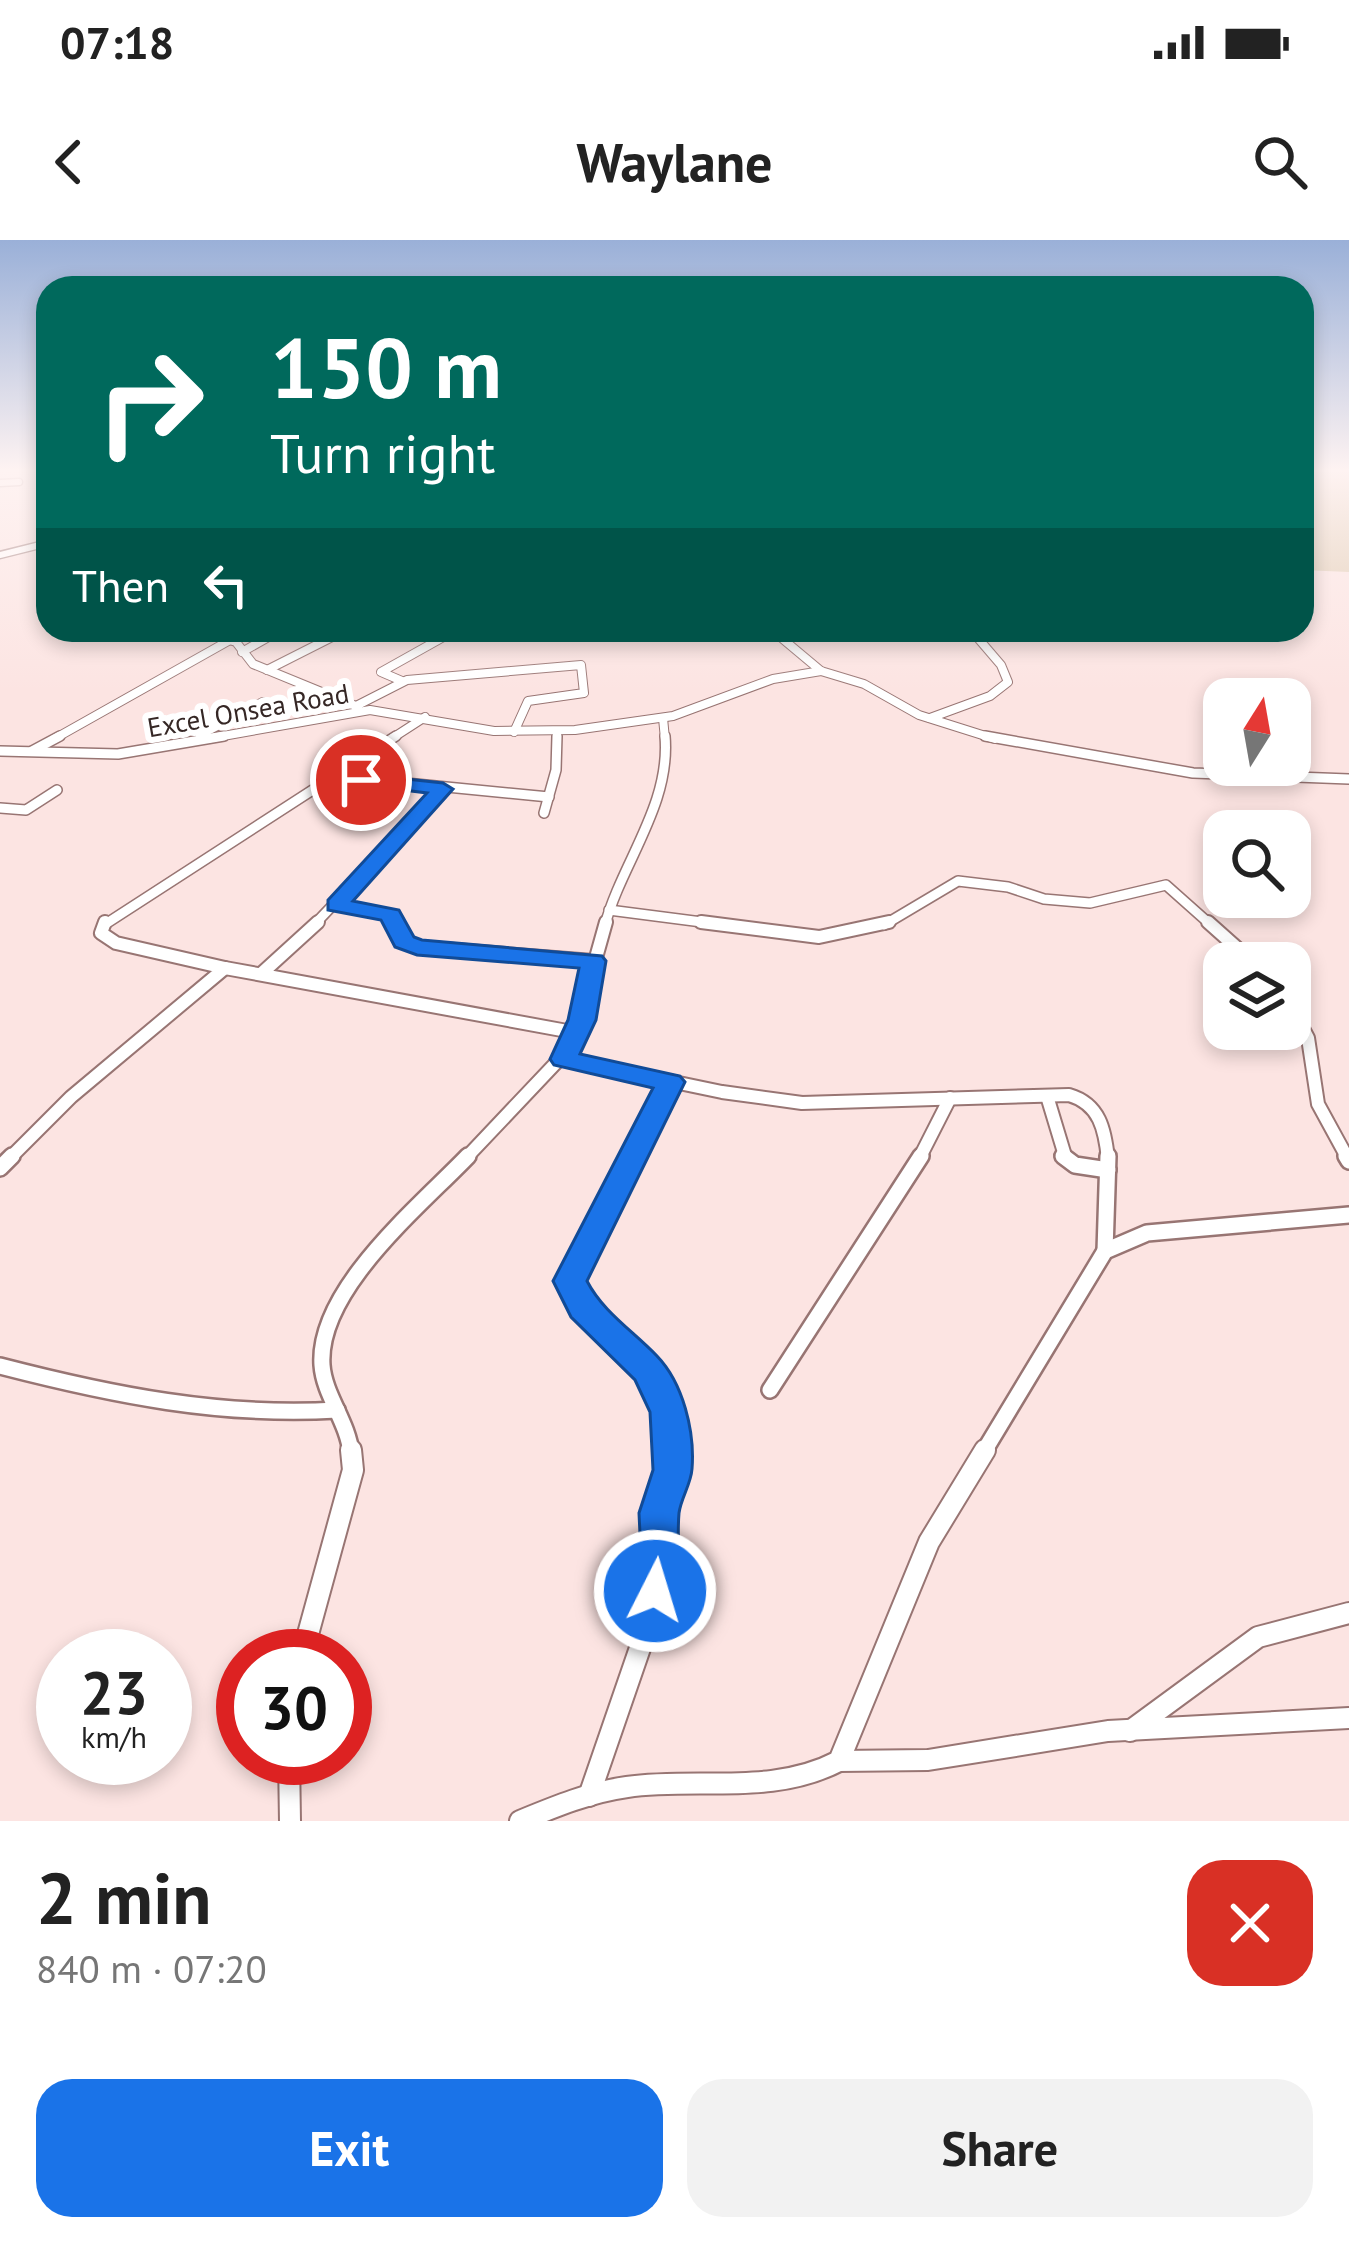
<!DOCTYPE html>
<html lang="en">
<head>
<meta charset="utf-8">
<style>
  :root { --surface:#fff; --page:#f2f2f2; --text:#222; --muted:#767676; --accent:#1a73e8 }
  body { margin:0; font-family:"PT Sans",sans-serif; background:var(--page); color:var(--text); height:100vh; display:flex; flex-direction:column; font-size:45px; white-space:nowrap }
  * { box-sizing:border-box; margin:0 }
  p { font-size:39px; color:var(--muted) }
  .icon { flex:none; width:66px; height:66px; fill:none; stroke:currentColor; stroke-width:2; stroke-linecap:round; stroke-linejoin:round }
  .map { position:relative; height:1581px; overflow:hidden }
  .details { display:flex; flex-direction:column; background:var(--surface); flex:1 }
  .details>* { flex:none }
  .guide { position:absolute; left:36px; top:36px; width:1278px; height:366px; border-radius:36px; box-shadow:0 6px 18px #0003; background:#00695c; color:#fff; overflow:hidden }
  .needle { width:78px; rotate:11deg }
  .tools { position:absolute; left:1203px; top:438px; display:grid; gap:24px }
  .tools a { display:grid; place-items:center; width:108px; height:108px; border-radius:24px; background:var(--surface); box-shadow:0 6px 18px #0003; font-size:60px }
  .speed { position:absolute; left:36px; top:1389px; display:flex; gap:24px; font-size:60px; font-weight:700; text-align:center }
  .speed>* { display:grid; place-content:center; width:156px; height:156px; border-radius:50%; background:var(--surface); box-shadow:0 6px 18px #0003; line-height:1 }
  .speed small { font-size:30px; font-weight:400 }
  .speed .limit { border:18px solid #d22; background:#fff; color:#111 }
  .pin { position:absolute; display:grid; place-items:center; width:102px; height:102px; color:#fff; margin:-51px; border:6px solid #fff; border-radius:50%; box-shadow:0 3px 12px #0007 }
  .me { position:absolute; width:132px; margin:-66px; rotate:5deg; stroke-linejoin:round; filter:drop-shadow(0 0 9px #0008) }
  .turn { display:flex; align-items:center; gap:42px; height:252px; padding:0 36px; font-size:54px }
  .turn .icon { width:156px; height:156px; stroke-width:2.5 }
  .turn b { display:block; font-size:84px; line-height:102px }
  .then { display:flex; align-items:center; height:114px; padding:0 36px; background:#0003; gap:24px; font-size:45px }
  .round { display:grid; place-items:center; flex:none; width:126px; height:126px; border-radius:36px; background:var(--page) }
  .summary { display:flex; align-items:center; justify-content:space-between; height:204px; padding:0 36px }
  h1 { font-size:72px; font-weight:600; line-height:90px }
  .cta { display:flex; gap:24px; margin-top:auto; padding:24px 36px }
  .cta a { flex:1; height:138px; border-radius:36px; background:var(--accent); color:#fff; font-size:48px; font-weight:600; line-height:138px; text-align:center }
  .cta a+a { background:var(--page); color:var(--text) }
  .status { display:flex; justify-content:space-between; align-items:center; height:84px; padding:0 60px; background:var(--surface); direction:ltr }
  .status svg { height:33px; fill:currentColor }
  header { display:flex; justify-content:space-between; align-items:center; height:156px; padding:0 36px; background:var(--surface); font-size:54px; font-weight:600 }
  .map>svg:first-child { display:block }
</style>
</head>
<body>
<div class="status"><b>07:18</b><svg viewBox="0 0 49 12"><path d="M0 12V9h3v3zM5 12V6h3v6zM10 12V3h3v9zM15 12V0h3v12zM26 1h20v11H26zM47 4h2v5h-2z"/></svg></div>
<header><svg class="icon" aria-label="back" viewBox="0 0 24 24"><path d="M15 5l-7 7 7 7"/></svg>Waylane<svg class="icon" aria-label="search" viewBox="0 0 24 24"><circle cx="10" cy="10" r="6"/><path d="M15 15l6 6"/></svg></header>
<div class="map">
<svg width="1349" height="1581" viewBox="0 0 1349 1581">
  <rect width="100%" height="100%" fill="#fce4e2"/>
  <polygon fill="#dec9ae" points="1302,231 1349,231 1349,332 1302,330"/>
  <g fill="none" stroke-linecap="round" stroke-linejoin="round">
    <defs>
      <g id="minor-far5">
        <polyline points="0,243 19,242"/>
        <polyline points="0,315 48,303"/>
      </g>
      <g id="minor-far4">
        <polyline points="196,390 236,402 253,424 358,467"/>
        <polyline points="772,390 821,431 864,444 919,475 995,499"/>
        <polyline points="242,412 281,390"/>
        <polyline points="267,430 346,390"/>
        <polyline points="402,441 381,432 456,390"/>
        <polyline points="356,466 407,440 581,425 584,453 528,461 514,492"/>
        <polyline points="663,478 665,499"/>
        <polyline points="930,478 990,456 1008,442 1001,425 971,390"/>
        <polyline points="200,495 263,462"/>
        <polyline points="54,499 230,400"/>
        <polyline points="206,499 370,470 494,491 575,490 673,476 773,439 821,431"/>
        <polyline points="391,499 425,477"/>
        <polyline points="557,499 557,492"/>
      </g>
      <g id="minor-far3">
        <polyline points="985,496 1193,533 1349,539"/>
        <polyline points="0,511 118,514 224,496"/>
        <polyline points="32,511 60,496"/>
        <polyline points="335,536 549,557"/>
        <polyline points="0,568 26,570 57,550"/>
        <polyline points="544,573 556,530 557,496"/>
        <polyline points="336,665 390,675 395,685"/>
        <polyline points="609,670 725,685"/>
        <polyline points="104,685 396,496"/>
        <polyline points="314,685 443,549"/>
        <path d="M605 685C622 622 671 565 665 496"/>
        <polyline points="884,685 958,641 1008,647 1044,659 1090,663 1166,645 1211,685"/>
      </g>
      <g id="minor-far2">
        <polyline points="394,682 404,702 417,707 593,721"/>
        <polyline points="701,682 819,697 889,682"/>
        <polyline points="1208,682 1254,723"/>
        <polyline points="225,728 578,793"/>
        <polyline points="262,733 318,682"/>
        <polyline points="1290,764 1308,798 1318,864 1348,919"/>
        <path d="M564 819 722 852 802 863 1069 855C1100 864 1105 890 1108 919"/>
        <polyline points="1047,856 1066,919"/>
        <polyline points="9,919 71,857 225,728 116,703 101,693 105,682"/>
        <polyline points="465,919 571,807 606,682"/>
        <polyline points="630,919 670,842"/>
        <polyline points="919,919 950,858"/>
      </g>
      <g id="minor-far1">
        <path d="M632 916 570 1036C587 1112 680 1118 672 1213"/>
        <polyline points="1063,916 1075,925 1108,930"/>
        <polyline points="1346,916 1349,921"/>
        <polyline points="0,928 12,916"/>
        <polyline points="1105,1011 1108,916"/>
        <path d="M0 1126C112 1155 221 1177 337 1170"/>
        <polyline points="770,1150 921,916"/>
        <path d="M351 1213C348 1182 324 1155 322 1125 317 1050 419 967 468 916"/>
        <polyline points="983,1213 1105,1011 1147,993 1349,975"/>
      </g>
      <g id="minor">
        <polyline points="302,1416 353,1230 351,1210"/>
        <polyline points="1130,1491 1258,1397 1349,1373"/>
        <polyline points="289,1518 290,1581"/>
        <polyline points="839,1521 928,1520 1108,1491 1349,1478"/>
        <polyline points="589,1556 650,1379 661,1318 659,1273 672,1210"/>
        <path d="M520 1581C554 1567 590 1552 627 1547 699 1537 772 1556 839 1521L929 1302 985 1210"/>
      </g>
    </defs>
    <use href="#minor-far5" stroke="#987573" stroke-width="9"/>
    <use href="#minor-far4" stroke="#987573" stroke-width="10"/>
    <use href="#minor-far3" stroke="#987573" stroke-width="12"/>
    <use href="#minor-far2" stroke="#987573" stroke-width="16"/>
    <use href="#minor-far1" stroke="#987573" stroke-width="20"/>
    <use href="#minor" stroke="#987573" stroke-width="24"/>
    <use href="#minor-far5" stroke="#fff" stroke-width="6"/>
    <use href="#minor-far4" stroke="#fff" stroke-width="8"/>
    <use href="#minor-far3" stroke="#fff" stroke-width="9"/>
    <use href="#minor-far2" stroke="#fff" stroke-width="12"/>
    <use href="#minor-far1" stroke="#fff" stroke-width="15"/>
    <use href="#minor" stroke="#fff" stroke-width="20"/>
  </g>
  <linearGradient id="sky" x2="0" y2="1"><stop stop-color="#9ab0d8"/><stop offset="0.51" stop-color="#fef3f2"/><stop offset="1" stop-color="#fef3f2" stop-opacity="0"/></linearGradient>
  <rect width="1349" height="452" fill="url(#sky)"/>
  <path fill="#1a73e8" stroke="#114b97" stroke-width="3" d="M361 534 443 543 453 549 353 661 399 670 414 697 422 700 602 716 606 721 596 780 580 814 680 836 685 842 587 1041C603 1072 633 1091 657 1116 683 1143 695 1191 692 1229 691 1244 681 1258 679 1273 676 1306 684 1333 670 1365L655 1371 640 1365 634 1351 641 1315 639 1273 653 1230 650 1172 635 1140 571 1077 553 1041 653 848 554 825 550 819 568 780 579 728 417 715 395 707 381 680 328 670V660L427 553 354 544V535Z"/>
  <g text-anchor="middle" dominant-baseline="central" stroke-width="12" stroke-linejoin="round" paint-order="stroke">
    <g font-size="27" fill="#352725" stroke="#fff">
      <text transform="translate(248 470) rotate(-10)">Excel Onsea Road</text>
    </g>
  </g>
</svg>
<div class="tools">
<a><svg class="needle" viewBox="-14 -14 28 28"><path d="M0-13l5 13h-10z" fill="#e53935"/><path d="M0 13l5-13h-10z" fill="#767676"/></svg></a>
<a><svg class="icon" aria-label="search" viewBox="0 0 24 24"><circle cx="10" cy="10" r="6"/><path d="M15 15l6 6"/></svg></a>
<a><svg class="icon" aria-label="layers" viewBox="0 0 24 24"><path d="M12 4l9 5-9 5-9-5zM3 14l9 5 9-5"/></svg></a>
</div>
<div class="speed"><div>23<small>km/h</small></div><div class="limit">30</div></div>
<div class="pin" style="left:361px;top:540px;background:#d93025"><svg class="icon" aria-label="arrive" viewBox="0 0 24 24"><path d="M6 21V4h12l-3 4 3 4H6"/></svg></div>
<svg class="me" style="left:655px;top:1351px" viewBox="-20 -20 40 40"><circle r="17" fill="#1a73e8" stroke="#fff" stroke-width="3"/><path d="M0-11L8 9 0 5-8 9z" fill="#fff"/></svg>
<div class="guide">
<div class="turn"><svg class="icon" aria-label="right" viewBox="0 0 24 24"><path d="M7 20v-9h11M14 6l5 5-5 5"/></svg><div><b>150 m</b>Turn right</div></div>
<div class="then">Then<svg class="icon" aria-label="left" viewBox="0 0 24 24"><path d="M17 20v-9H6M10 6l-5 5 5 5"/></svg></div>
</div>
</div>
<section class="details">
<div class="summary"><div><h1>2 min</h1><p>840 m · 07:20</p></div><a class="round" style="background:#d93025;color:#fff"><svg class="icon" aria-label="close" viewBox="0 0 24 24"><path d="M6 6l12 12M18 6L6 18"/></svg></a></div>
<div class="cta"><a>Exit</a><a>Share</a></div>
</section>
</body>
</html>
